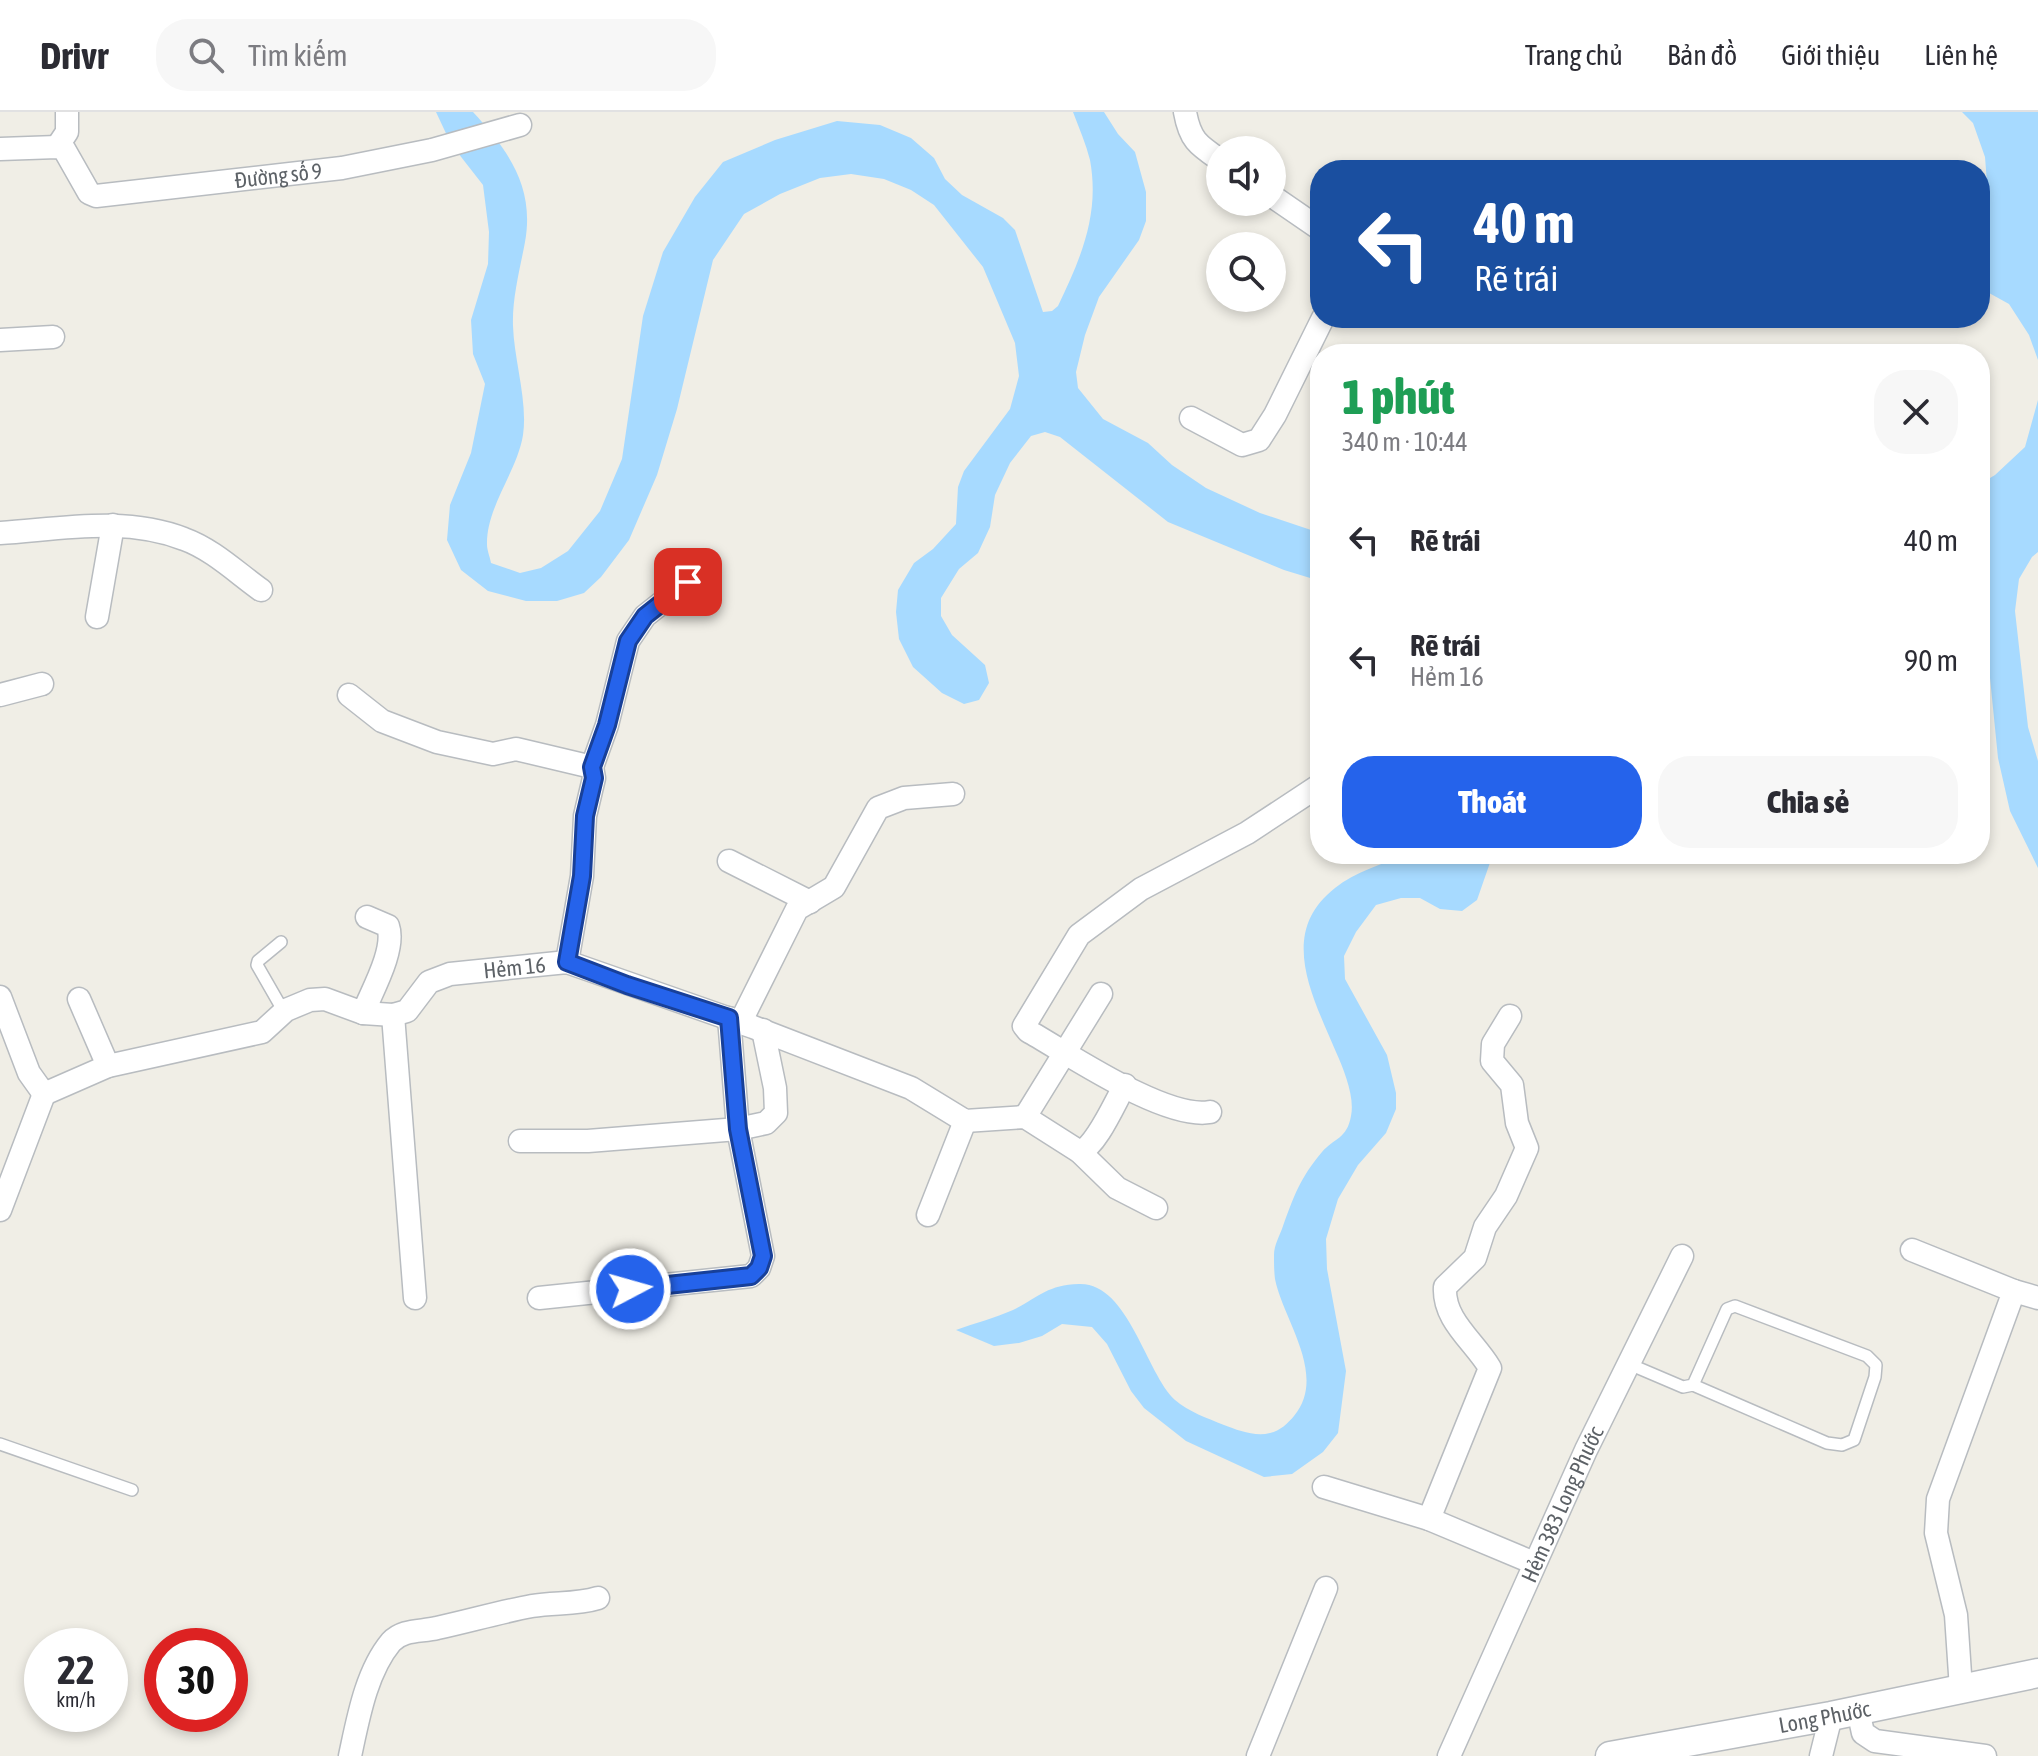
<!DOCTYPE html>
<html lang="vi">
<head>
<meta charset="utf-8">
<style>
  :root { --surface:#fff; --page:#f7f7f7; --text:#2b2b33; --muted:#7c7c81; --line:#e1e1e2; --accent:#2563eb }
  body { margin:0; font-family:"Asap Condensed",sans-serif; background:var(--page); color:var(--text); height:100vh; display:flex; flex-direction:column; font-size:30px; white-space:nowrap }
  * { box-sizing:border-box; margin:0 }
  p { font-size:26px; color:var(--muted) }
  .icon { flex:none; width:44px; height:44px; fill:none; stroke:currentColor; stroke-width:2; stroke-linecap:round; stroke-linejoin:round }
  .map { position:relative; flex:1; overflow:hidden }
  .sheet { position:absolute; left:1310px; top:232px; width:680px; height:520px; display:flex; flex-direction:column; background:var(--surface); border-radius:32px; box-shadow:0 4px 12px #0003 }
  .sheet>* { flex:none }
  .banner { position:absolute; left:1310px; top:48px; width:680px; height:168px; border-radius:32px; box-shadow:0 4px 12px #0003; background:#1a4fa0; color:#fff; overflow:hidden }
  .fabs { position:absolute; left:1206px; top:24px; display:grid; gap:16px }
  .fabs a { display:grid; place-items:center; width:80px; height:80px; border-radius:50%; background:var(--surface); box-shadow:0 4px 12px #0003; font-size:40px }
  .speed { position:absolute; left:24px; top:1516px; display:flex; gap:16px; font-size:40px; font-weight:700; text-align:center }
  .speed>* { display:grid; place-content:center; width:104px; height:104px; border-radius:50%; background:var(--surface); box-shadow:0 4px 12px #0003; line-height:1 }
  .speed small { font-size:20px; font-weight:400 }
  .speed .limit { border:12px solid #d22; background:#fff; color:#111 }
  .pin { position:absolute; display:grid; place-items:center; width:68px; height:68px; color:#fff; margin:-34px; border-radius:16px; box-shadow:0 4px 12px #0006 }
  .me { position:absolute; width:88px; margin:-44px; rotate:84deg; stroke-linejoin:round; filter:drop-shadow(0 0 6px #0008) }
  .turn { display:flex; align-items:center; gap:28px; height:168px; padding:0 32px; font-size:36px }
  .turn .icon { width:104px; height:104px; stroke-width:2.5 }
  .turn b { display:block; font-size:56px; line-height:68px }
  .round { display:grid; place-items:center; flex:none; width:84px; height:84px; border-radius:32px; background:var(--page) }
  .summary { display:flex; align-items:center; justify-content:space-between; height:136px; padding:0 32px }
  h1 { font-size:48px; font-weight:800; line-height:60px; color:#1e9e55 }
  .cta { display:flex; gap:16px; margin-top:auto; padding:16px 32px }
  .cta a { flex:1; height:92px; border-radius:32px; background:var(--accent); color:#fff; font-size:32px; font-weight:800; line-height:92px; text-align:center }
  .cta a+a { background:var(--page); color:var(--text) }
  ul { padding:0; list-style:none }
  li { display:flex; align-items:center; gap:24px; height:120px; padding:0 32px }
  li div { flex:1 }
  li b { display:block; font-size:30px }
  li em { font-style:normal }
  header { display:flex; align-items:center; gap:48px; box-sizing:border-box; height:112px; padding:0 40px; background:var(--surface); border-bottom:2px solid var(--line) }
  header strong { font-size:38px }
  nav { display:flex; gap:44px; margin-inline-start:auto; font-size:28px }
  .search { width:560px; height:72px; background:var(--page); display:flex; align-items:center; gap:20px; box-sizing:border-box; padding:0 28px; border-radius:32px; color:var(--muted); font-size:30px }
  .map>svg:first-child { display:block }
</style>
</head>
<body>
<header>
<strong>Drivr</strong>
<div class="search"><svg class="icon" aria-label="search" viewBox="0 0 24 24"><circle cx="10" cy="10" r="6"/><path d="M15 15l6 6"/></svg>Tìm kiếm</div>
<nav><a>Trang chủ</a><a>Bản đồ</a><a>Giới thiệu</a><a>Liên hệ</a></nav>
</header>
<div class="map">
<svg width="2038" height="1644" viewBox="0 0 2038 1644">
  <rect width="100%" height="100%" fill="#f0eee6"/>
  <g fill="#a7daff">
    <path d="M436 0H473C508 38 535 75 525 130 520 157 512 186 513 214 514 248 528 290 523 323 517 360 486 395 487 433 487 438 490 445 491 451L520 461 541 456 568 439 600 399 622 347 643 204 663 140 695 85 723 50 775 28 837 9 880 13 911 26 934 46 945 67 962 83 1003 106 1015 118 1043 200 1052 199 1058 194C1081 146 1100 102 1090 48 1086 32 1079 16 1073 0H1104L1118 22 1135 40 1146 80V109L1139 128 1099 185 1085 223 1076 260 1078 276 1103 307 1148 331 1172 353 1206 376 1260 401 1320 421V469L1284 458 1168 410 1060 325 1045 320 1031 324 1010 351 995 383 990 415 978 441 959 457 941 486V504L952 523 985 553 989 571 979 588 964 592 942 581 913 555 899 527 896 500 898 478 914 451 933 437 956 412 958 375 964 359 1010 297 1019 264 1015 231 983 155 934 93 911 78 884 67 851 62 820 66 780 82 744 102 713 148 677 297 657 363 629 428 601 465 584 481 557 489H526L488 479 461 458 447 428 450 393 471 341 485 272 473 242 471 208 488 152 489 120 483 73 451 32Z"/>
    <polygon points="1962,0 2038,0 2038,248 2029,223 2009,192 1980,176 1980,134 1990,110 1985,45 1973,11"/>
    <polygon points="2038,288 2038,440 2032,445 2019,467 2015,499 2028,615 2038,649 2038,756 2010,699 1998,646 1987,536 1980,513 1980,372 1995,363 2025,335"/>
    <path d="M1406 742H1493L1477 788 1462 799 1440 797 1420 786H1401L1376 793 1356 820 1344 844 1345 867 1387 943 1396 981V997L1386 1021 1358 1053 1338 1087 1326 1127 1327 1157 1346 1259 1338 1321 1323 1340 1292 1362 1264 1365 1186 1329 1144 1296 1131 1279 1107 1232 1092 1215 1062 1212 1042 1224 1019 1231 994 1234 956 1218C975 1211 995 1206 1013 1198 1039 1185 1047 1173 1079 1172 1128 1170 1146 1261 1175 1288 1189 1300 1207 1306 1224 1313 1237 1318 1255 1325 1270 1321 1280 1319 1288 1311 1294 1304 1328 1263 1283 1208 1275 1167 1274 1159 1274 1150 1274 1143 1274 1133 1280 1123 1283 1114 1294 1084 1300 1066 1322 1040 1334 1026 1347 1027 1351 1004 1355 985 1344 958 1336 940 1313 885 1277 821 1335 776 1355 760 1383 752 1406 742Z"/>
  </g>
  <g fill="none" stroke-linecap="round" stroke-linejoin="round">
    <defs>
      <g id="service">
        <polyline points="281,830 258,849 257,853 284,900"/>
        <polyline points="1629,1252 1683,1275 1693,1273 1827,1331 1842,1333 1854,1328 1875,1265 1876,1253 1867,1244 1735,1194 1727,1197 1693,1273"/>
        <polyline points="0,1332 132,1378"/>
      </g>
      <g id="minor">
        <path d="M1185 0C1190 28 1198 33 1220 48"/>
        <polyline points="57,35 67,20 67,0"/>
        <path id="s1" d="M0 37 57 35 64 37 89 81 96 84 342 56 432 38 520 13"/>
        <polyline points="1272,84 1320,117"/>
        <polyline points="0,228 53,225"/>
        <polyline points="1191,306 1242,333 1259,328 1275,303 1323,206"/>
        <path d="M0 421C61 417 125 404 184 427 212 437 236 460 261 478"/>
        <polyline points="97,505 113,413"/>
        <polyline points="0,583 42,572"/>
        <polyline points="349,583 382,609 437,630 493,642 516,637 592,655 594,666 585,704 582,764 567,850"/>
        <polyline points="592,655 607,613 628,529 645,504 688,470"/>
        <polyline points="729,749 810,790"/>
        <polyline points="0,885 29,961 44,982"/>
        <polyline points="79,887 108,954"/>
        <path d="M363 901C372 879 396 837 388 814L367 805"/>
        <polyline points="393,903 415,1186"/>
        <polyline points="740,911 797,797 834,775 878,696 904,686 953,682"/>
        <path id="s2" d="M44 982 108 954 262 920 286 898 310 888 325 887 363 901 393 903 407 899 429 870 450 862 567 850 753 915 911 976 965 1009 1025 1005 1080 1040 1117 1076 1156 1096"/>
        <path d="M1210 1000C1165 1008 1069 942 1028 919L1024 914 1079 823 1141 777 1247 721 1320 673"/>
        <polyline points="1025,1005 1101,882"/>
        <polyline points="520,1029 588,1029 738,1017 766,1011 776,1001 775,976 763,918"/>
        <path d="M1080 1040C1097 1033 1115 990 1125 973"/>
        <polyline points="0,1098 44,982"/>
        <polyline points="928,1103 965,1009"/>
        <polyline points="1912,1138 2014,1179 1938,1387 1936,1421 1956,1503 1961,1577"/>
        <polyline points="2014,1179 2038,1186"/>
        <polyline points="539,1186 751,1164 759,1156 763,1144 738,1017 729,906"/>
        <polyline points="1324,1375 1429,1407 1534,1451"/>
        <path d="M1429 1407 1490 1256C1474 1229 1443 1208 1445 1175L1475 1146 1485 1115 1506 1084 1527 1036 1517 1011 1512 973 1492 949 1493 932 1510 904"/>
        <polyline points="1858,1598 1863,1621 1875,1629 1985,1644"/>
        <path d="M350 1644C358 1607 366 1560 391 1530 403 1517 421 1520 437 1516 469 1509 500 1500 532 1494 554 1490 576 1493 598 1486"/>
        <polyline points="1258,1644 1326,1476"/>
        <path id="s3" d="M1449 1644 1586 1338 1682 1144"/>
        <polyline points="1821,1644 1831,1604"/>
      </g>
      <g id="tertiary">
        <path id="s4" d="M1610 1644 1831 1604 2038 1561"/>
      </g>
    </defs>
    <use href="#service" stroke="#b8bcc0" stroke-width="14"/>
    <use href="#minor" stroke="#b8bcc0" stroke-width="25"/>
    <use href="#tertiary" stroke="#b8bcc0" stroke-width="31"/>
    <use href="#service" stroke="#fff" stroke-width="11"/>
    <use href="#minor" stroke="#fff" stroke-width="22"/>
    <use href="#tertiary" stroke="#fff" stroke-width="28"/>
  </g>
  <g fill="none" stroke-linecap="round" stroke-linejoin="round">
    <defs>
      <polyline id="route" points="630,1177 751,1164 759,1156 763,1144 738,1017 729,906 627,873 567,850 582,764 585,704 594,666 592,655 607,613 628,529 645,504 688,470"/>
    </defs>
    <use href="#route" stroke="#184099" stroke-width="20"/>
    <use href="#route" stroke="#2563eb" stroke-width="14"/>
  </g>
  <g text-anchor="middle" dominant-baseline="central" stroke-width="7" stroke-linejoin="round" paint-order="stroke">
    <g font-size="22" fill="#5d6267" stroke="#fff">
      <text stroke="none"><textPath href="#s1" startOffset="306">Đường số 9</textPath></text>
      <text stroke="none"><textPath href="#s2" startOffset="510">Hẻm 16</textPath></text>
      <text stroke="none"><textPath href="#s3" startOffset="276">Hẻm 383 Long Phước</textPath></text>
      <text stroke="none"><textPath href="#s4" startOffset="218">Long Phước</textPath></text>
    </g>
  </g>
</svg>
<div class="fabs">
<a><svg class="icon" aria-label="sound" viewBox="0 0 24 24"><path d="M4 9h4l5-4v14l-5-4H4zM17 9q2 3 0 6"/></svg></a>
<a><svg class="icon" aria-label="search" viewBox="0 0 24 24"><circle cx="10" cy="10" r="6"/><path d="M15 15l6 6"/></svg></a>
</div>
<div class="speed"><div>22<small>km/h</small></div><div class="limit">30</div></div>
<div class="pin" style="left:688px;top:470px;background:#d93025"><svg class="icon" aria-label="arrive" viewBox="0 0 24 24"><path d="M6 21V4h12l-3 4 3 4H6"/></svg></div>
<svg class="me" style="left:630px;top:1177px" viewBox="-20 -20 40 40"><circle r="17" fill="#2563eb" stroke="#fff" stroke-width="3"/><path d="M0-11L8 9 0 5-8 9z" fill="#fff"/></svg>
<div class="banner">
<div class="turn"><svg class="icon" aria-label="left" viewBox="0 0 24 24"><path d="M17 20v-9H6M10 6l-5 5 5 5"/></svg><div><b>40 m</b>Rẽ trái</div></div>
</div>
<section class="sheet">
<div class="summary"><div><h1>1 phút</h1><p>340 m · 10:44</p></div><a class="round"><svg class="icon" aria-label="close" viewBox="0 0 24 24"><path d="M6 6l12 12M18 6L6 18"/></svg></a></div>
<ul>
<li><svg class="icon" aria-label="left" viewBox="0 0 24 24"><path d="M17 20v-9H6M10 6l-5 5 5 5"/></svg><div><b>Rẽ trái</b></div><em>40 m</em></li>
<li><svg class="icon" aria-label="left" viewBox="0 0 24 24"><path d="M17 20v-9H6M10 6l-5 5 5 5"/></svg><div><b>Rẽ trái</b><p>Hẻm 16</p></div><em>90 m</em></li>
</ul>
<div class="cta"><a>Thoát</a><a>Chia sẻ</a></div>
</section>
</div>
</body>
</html>
